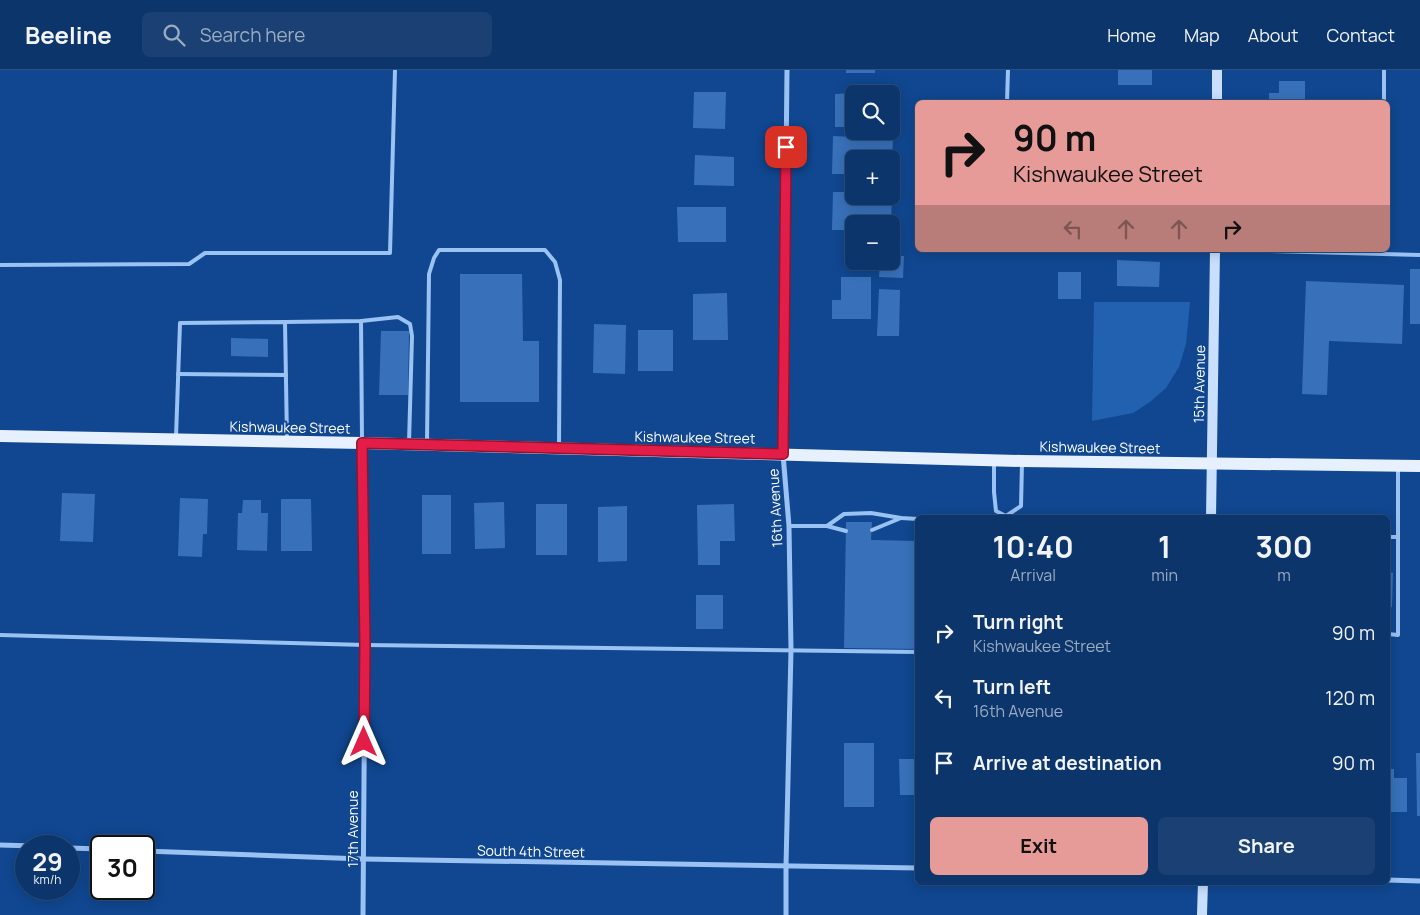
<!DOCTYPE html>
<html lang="en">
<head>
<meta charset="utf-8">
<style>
  :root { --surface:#0c356c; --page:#1a4074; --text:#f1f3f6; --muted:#9aabc2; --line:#2c507f; --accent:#e69b98 }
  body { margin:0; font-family:Manrope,sans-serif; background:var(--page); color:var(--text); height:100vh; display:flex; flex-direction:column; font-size:19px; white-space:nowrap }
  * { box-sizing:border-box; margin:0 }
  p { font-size:16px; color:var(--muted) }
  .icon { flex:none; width:28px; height:28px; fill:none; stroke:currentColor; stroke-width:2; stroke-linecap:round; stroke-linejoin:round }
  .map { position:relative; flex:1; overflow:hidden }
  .details { position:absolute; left:915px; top:445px; width:475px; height:370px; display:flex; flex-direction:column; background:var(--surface); border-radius:8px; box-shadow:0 2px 12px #0003,0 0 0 1px var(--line) }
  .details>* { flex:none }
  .banner { position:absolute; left:915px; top:30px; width:475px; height:152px; border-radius:8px; box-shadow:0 2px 12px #0003,0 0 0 1px var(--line); background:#e69b98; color:#111; overflow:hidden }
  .fabs { position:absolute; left:845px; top:15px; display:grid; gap:10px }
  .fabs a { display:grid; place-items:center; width:55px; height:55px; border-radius:8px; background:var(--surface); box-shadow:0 2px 12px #0003,0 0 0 1px var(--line); font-size:25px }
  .speed { position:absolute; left:15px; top:765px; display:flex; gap:10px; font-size:25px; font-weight:700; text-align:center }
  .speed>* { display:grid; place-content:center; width:65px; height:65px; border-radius:50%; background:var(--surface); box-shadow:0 2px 12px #0003,0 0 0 1px var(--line); line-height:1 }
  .speed small { font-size:12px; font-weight:400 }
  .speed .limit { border:2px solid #111; border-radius:8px; background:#fff; color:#111 }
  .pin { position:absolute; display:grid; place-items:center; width:42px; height:42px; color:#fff; margin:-21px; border-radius:10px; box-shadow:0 2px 8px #0006 }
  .me { position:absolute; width:55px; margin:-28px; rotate:0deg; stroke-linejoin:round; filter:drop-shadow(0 0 4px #0008) }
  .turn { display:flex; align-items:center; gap:18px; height:105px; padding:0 15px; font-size:22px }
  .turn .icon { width:65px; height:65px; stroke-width:2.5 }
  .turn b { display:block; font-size:35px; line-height:42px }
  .lanes { display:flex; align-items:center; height:48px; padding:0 15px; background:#0003; justify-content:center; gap:25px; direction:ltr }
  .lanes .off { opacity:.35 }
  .eta { display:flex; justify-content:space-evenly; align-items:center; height:85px; text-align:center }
  .eta b { font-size:30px; font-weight:700; line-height:35px }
  .primary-button { display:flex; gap:10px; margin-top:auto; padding:10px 15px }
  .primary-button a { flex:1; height:58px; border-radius:8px; background:var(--accent); color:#111; font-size:20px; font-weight:700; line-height:58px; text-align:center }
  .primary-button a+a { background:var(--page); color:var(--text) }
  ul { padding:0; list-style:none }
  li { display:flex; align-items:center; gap:15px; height:65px; padding:0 15px }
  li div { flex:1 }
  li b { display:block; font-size:19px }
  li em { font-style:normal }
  header { display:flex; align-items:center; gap:30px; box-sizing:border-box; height:70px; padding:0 25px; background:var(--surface); border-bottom:1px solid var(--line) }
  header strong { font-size:24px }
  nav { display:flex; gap:28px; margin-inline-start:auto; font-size:18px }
  .search { width:350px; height:45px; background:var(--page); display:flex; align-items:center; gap:12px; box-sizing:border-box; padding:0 18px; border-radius:8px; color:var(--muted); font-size:19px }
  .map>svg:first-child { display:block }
</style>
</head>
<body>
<header>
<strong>Beeline</strong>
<div class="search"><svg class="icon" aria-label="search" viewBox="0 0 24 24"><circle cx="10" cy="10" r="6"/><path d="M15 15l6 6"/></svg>Search here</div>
<nav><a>Home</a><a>Map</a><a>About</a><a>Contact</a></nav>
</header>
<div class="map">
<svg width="1420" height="845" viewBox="0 0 1420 845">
  <rect width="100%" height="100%" fill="#104790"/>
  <polygon fill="#2161b0" points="1094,232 1190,232 1186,274 1179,297 1166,318 1150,332 1133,343 1092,351"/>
  <g fill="#3871b9">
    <rect x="846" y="0" width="29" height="3"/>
    <rect x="1118" y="0" width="34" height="15"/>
    <polygon points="1279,11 1305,11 1305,32 1269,32 1269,23 1279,23"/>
    <polygon points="694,22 726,22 725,59 693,58"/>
    <polygon points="854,23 854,57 835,57 835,24"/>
    <polygon points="833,66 893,69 892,89 854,89 854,104 832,104"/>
    <polygon points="695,85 734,87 734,116 694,115"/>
    <polygon points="833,122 854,122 854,126 892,126 891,154 854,154 854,160 832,160"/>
    <polygon points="677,137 726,137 726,172 678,172"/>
    <polygon points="891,186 904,186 903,208 879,207 880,191 891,191"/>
    <polygon points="1117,190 1160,192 1159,217 1117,216"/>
    <rect x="1410" y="199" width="10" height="55"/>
    <rect x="1058" y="202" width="23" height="27"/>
    <polygon points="460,204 522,204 523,271 539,271 539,332 460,332"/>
    <polygon points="841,207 871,207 871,249 832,249 832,230 841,230"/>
    <polygon points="1306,211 1404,215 1402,274 1329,271 1327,325 1302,324"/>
    <polygon points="879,219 900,220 899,266 877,266"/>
    <polygon points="727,223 728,270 693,270 693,224"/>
    <polygon points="594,254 626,255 625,304 593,303"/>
    <rect x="638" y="260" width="35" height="41"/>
    <polygon points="381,261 409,261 408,325 379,325"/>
    <polygon points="231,268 268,269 268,287 231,286"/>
    <polygon points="62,423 95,424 93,472 60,471"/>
    <rect x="422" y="425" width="29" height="59"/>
    <polygon points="180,428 208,429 207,464 203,464 202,487 178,486"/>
    <polygon points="281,429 311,429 312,481 281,481"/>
    <polygon points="243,430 261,430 261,443 268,443 267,481 237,480 238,443 242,443"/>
    <polygon points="504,432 505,478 475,479 474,433"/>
    <rect x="536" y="434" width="31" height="51"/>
    <polygon points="734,434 735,471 720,471 720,495 698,495 697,435"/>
    <polygon points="627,436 627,491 598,492 598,437"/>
    <polygon points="846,452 872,452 871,470 918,471 918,579 844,578"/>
    <polygon points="1388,502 1393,503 1392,537 1388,537"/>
    <rect x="696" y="525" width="27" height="34"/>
    <rect x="844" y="673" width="30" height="64"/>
    <polygon points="1416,683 1420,683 1420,746 1417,746"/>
    <polygon points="899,689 918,689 918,725 900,725"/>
    <polygon points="1388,699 1394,699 1394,708 1407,708 1407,742 1388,742"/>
  </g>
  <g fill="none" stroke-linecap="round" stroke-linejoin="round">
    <g stroke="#9ac2f3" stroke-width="4">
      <polyline points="1007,32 1008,0"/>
      <polyline points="1384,32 1384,0"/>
      <polyline points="1233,180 1420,185"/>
      <polyline points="0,195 189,194 205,183 390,183 395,0"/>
      <polyline points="361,251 362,371"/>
      <polyline points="285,252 361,251 398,247 410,254 412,266 409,373"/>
      <polyline points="178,304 286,305"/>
      <polyline points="176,367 180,253 285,252 287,370"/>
      <polyline points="427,373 429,204 434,188 439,180 545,180 555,192 560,210 559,375"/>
      <polyline points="994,392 994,422 996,441 1006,446"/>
      <polyline points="1006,446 1021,436 1022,393"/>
      <polyline points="789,456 827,456 846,461"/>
      <polyline points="827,456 844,444 871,443 901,448 918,449"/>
      <polyline points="872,460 901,448"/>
      <polyline points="1388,467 1398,467"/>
      <polyline points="1388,564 1398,565 1398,398"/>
      <polyline points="0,565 365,575 918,582"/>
    </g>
    <g stroke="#9ac2f3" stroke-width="5">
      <polyline points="362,374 365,575 363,845"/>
      <polyline points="0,775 34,776"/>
      <polyline points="69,778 101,779"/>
      <polyline points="144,781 363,789 918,798"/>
      <polyline points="1388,810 1420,811"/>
      <polyline points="786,845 786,796 791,580 789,456 783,384 787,0"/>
    </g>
    <g stroke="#c9dffd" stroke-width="10">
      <polyline points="1217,32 1217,0"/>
      <polyline points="1211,448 1215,180"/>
      <polyline points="1202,845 1203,812"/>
    </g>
    <polyline stroke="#e6f0ff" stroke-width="12" points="0,366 362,373 1022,391 1420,396"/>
  </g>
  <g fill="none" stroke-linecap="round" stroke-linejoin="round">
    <defs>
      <polyline id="route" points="364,672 365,575 362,373 783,384 786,77"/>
    </defs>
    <use href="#route" stroke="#92132f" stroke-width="12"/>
    <use href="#route" stroke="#e11d48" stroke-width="9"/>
  </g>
  <g text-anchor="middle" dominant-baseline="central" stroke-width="4" stroke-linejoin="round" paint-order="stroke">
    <g font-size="14" fill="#fff" stroke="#104790">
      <text transform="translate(1199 314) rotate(-89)">15th Avenue</text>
      <text transform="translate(290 357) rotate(1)">Kishwaukee Street</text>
      <text transform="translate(695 367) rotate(1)">Kishwaukee Street</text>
      <text transform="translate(1100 377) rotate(1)">Kishwaukee Street</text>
      <text transform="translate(775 438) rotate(-93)">16th Avenue</text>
      <text transform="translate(352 759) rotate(-90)">17th Avenue</text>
      <text transform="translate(531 781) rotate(1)">South 4th Street</text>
    </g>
  </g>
</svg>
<div class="fabs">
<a><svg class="icon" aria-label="search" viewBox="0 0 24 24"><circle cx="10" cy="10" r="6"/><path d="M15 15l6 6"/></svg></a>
<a>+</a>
<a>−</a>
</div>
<div class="speed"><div>29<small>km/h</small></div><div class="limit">30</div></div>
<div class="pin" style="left:786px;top:77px;background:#d93025"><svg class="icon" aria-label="arrive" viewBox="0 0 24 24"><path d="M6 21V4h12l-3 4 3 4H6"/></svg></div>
<svg class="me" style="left:364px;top:672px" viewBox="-20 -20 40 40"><path d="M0-17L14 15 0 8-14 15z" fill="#e11d48" stroke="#fff" stroke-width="4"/></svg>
<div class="banner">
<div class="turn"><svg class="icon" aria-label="right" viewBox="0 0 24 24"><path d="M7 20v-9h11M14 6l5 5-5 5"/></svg><div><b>90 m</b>Kishwaukee Street</div></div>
<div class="lanes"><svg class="icon off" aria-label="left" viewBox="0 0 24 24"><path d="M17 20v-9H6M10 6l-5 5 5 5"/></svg><svg class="icon off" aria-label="ahead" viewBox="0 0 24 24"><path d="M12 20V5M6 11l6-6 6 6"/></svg><svg class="icon off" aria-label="ahead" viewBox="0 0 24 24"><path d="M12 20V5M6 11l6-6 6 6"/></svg><svg class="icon" aria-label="right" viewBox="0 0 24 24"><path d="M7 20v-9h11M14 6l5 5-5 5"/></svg></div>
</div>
<section class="details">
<div class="eta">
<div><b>10:40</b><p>Arrival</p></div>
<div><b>1</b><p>min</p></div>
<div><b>300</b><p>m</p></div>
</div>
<ul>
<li><svg class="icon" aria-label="right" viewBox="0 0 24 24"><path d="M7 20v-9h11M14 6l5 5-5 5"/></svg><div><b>Turn right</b><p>Kishwaukee Street</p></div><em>90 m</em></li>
<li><svg class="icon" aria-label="left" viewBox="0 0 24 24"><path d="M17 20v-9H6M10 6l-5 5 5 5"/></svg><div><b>Turn left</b><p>16th Avenue</p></div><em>120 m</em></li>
<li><svg class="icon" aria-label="arrive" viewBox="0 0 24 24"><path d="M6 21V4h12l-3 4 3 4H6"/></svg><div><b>Arrive at destination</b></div><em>90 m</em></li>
</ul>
<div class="primary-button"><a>Exit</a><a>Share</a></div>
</section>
</div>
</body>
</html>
